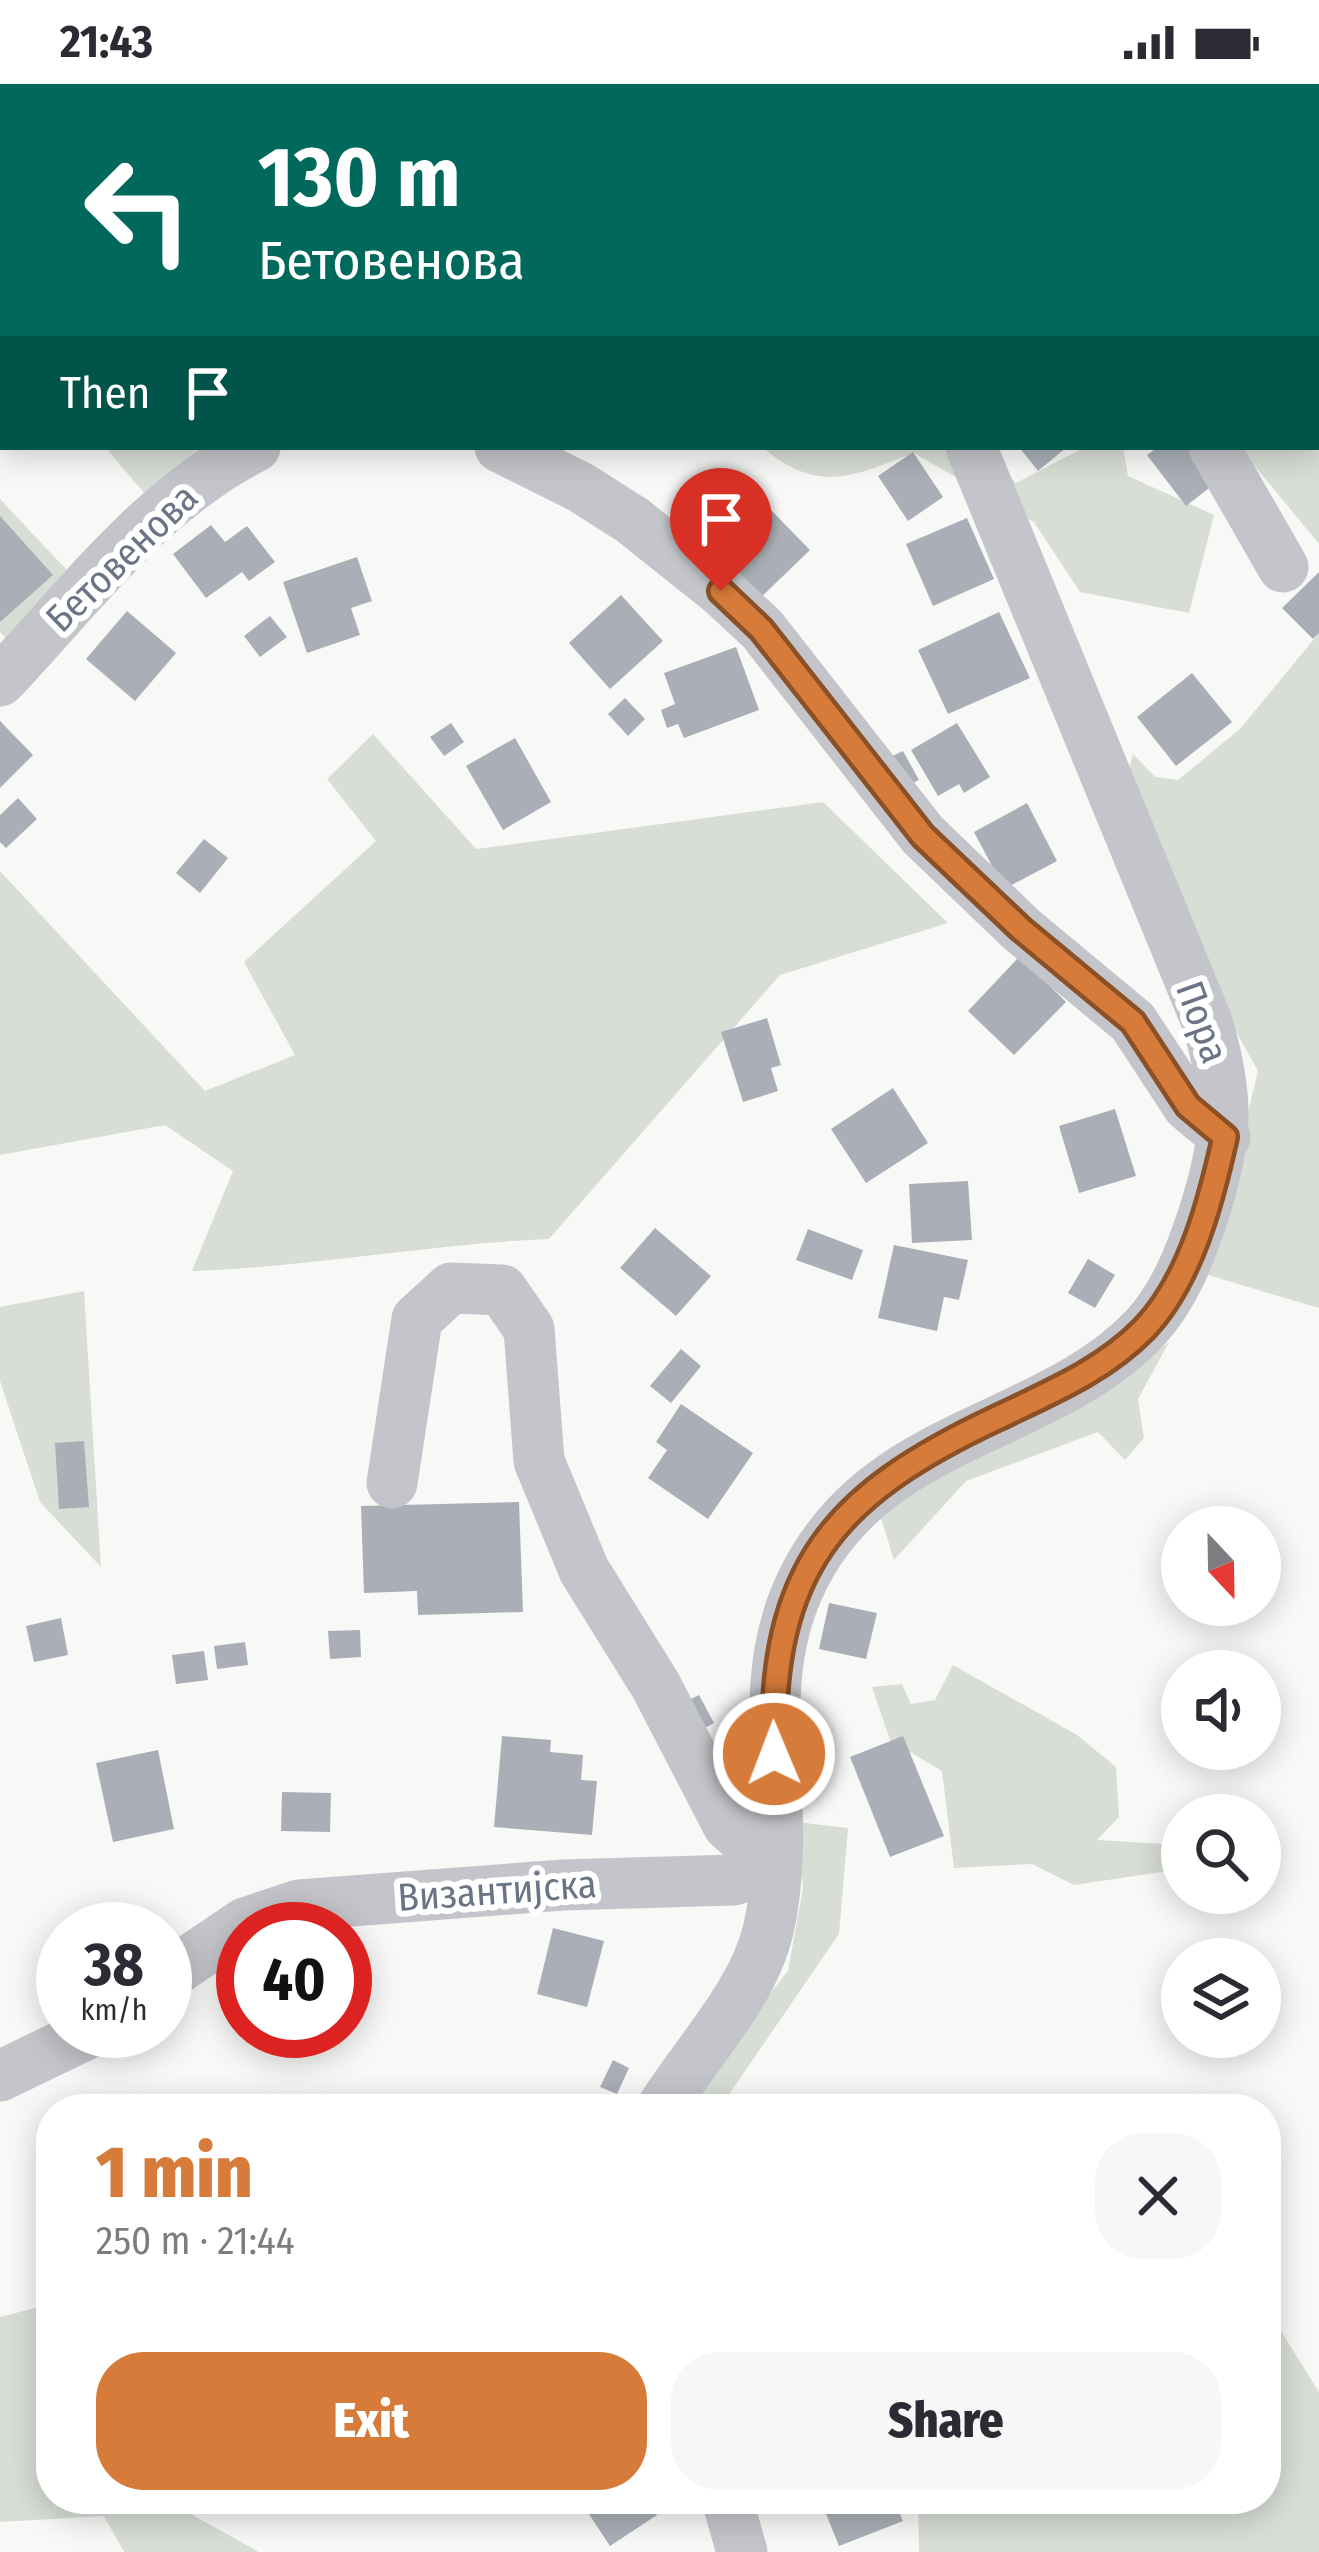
<!DOCTYPE html>
<html lang="en">
<head>
<meta charset="utf-8">
<style>
  :root { --surface:#fff; --page:#f7f7f7; --text:#2b2b33; --muted:#7c7c81; --accent:#d67b39 }
  body { margin:0; font-family:"Fira Sans Condensed",sans-serif; background:var(--page); color:var(--text); height:100vh; display:flex; flex-direction:column; font-size:45px; white-space:nowrap }
  * { box-sizing:border-box; margin:0 }
  p { font-size:39px; color:var(--muted) }
  .icon { flex:none; width:66px; height:66px; fill:none; stroke:currentColor; stroke-width:2; stroke-linecap:round; stroke-linejoin:round }
  .map { position:relative; flex:1; overflow:hidden }
  .details { position:absolute; left:36px; top:2010px; width:1245px; height:420px; display:flex; flex-direction:column; background:var(--surface); border-radius:48px; box-shadow:0 6px 30px #0003 }
  .details>* { flex:none }
  .banner { position:absolute; left:0px; top:0px; width:1320px; height:366px; box-shadow:0 6px 30px #0003; background:#00695c; color:#fff; overflow:hidden }
  .needle { width:78px; rotate:158deg }
  .tools { position:absolute; left:1161px; top:1422px; display:grid; gap:24px }
  .tools a { display:grid; place-items:center; width:120px; height:120px; border-radius:50%; background:var(--surface); box-shadow:0 6px 30px #0003; font-size:60px }
  .speed { position:absolute; left:36px; top:1818px; display:flex; gap:24px; font-size:60px; font-weight:700; text-align:center }
  .speed>* { display:grid; place-content:center; width:156px; height:156px; border-radius:50%; background:var(--surface); box-shadow:0 6px 30px #0003; line-height:1 }
  .speed small { font-size:30px; font-weight:400 }
  .speed .limit { border:18px solid #d22; background:#fff; color:#111 }
  .pin { position:absolute; display:grid; place-items:center; width:102px; height:102px; color:#fff; margin:-123px -51px; border-radius:50% 50% 50% 0; rotate:-45deg; box-shadow:0 0 12px #0007 }
  .pin .icon { rotate:45deg }
  .me { position:absolute; width:132px; margin:-66px; rotate:359deg; stroke-linejoin:round; filter:drop-shadow(0 0 9px #0008) }
  .turn { display:flex; align-items:center; gap:42px; height:252px; padding:0 60px; font-size:54px }
  .turn .icon { width:156px; height:156px; stroke-width:2.5 }
  .turn b { display:block; font-size:84px; line-height:102px }
  .then { display:flex; align-items:center; height:114px; padding:0 60px; background:#0003; gap:24px; font-size:45px }
  .round { display:grid; place-items:center; flex:none; width:126px; height:126px; border-radius:48px; background:var(--page) }
  .summary { display:flex; align-items:center; justify-content:space-between; height:204px; padding:0 60px }
  h1 { font-size:72px; font-weight:800; line-height:90px; color:var(--accent) }
  .primary-button { display:flex; gap:24px; margin-top:auto; padding:24px 60px }
  .primary-button a { flex:1; height:138px; border-radius:48px; background:var(--accent); color:#fff; font-size:48px; font-weight:800; line-height:138px; text-align:center }
  .primary-button a+a { background:var(--page); color:var(--text) }
  .status { display:flex; justify-content:space-between; align-items:center; height:84px; padding:0 60px; background:var(--surface); direction:ltr }
  .status svg { height:33px; fill:currentColor }
  .map>svg:first-child { display:block }
</style>
</head>
<body>
<div class="status"><b>21:43</b><svg viewBox="0 0 49 12"><path d="M0 12V9h3v3zM5 12V6h3v6zM10 12V3h3v9zM15 12V0h3v12zM26 1h20v11H26zM47 4h2v5h-2z"/></svg></div>
<div class="map">
<svg width="1319" height="2468" viewBox="0 0 1319 2468">
  <rect width="100%" height="100%" fill="#f8f9f7"/>
  <g fill="#d8ddd6">
    <polygon points="0,0 479,0 484,3 3,3 3,240"/>
    <polygon points="1319,94 1319,460 1239,363 1317,363"/>
    <polygon points="105,363 219,363 152,418"/>
    <path d="M762 363H983L1016 399 1085 363H1123L1128 392 1214 431 1189 529 1080 508 1034 438 914 369C853 392 819 411 762 363Z"/>
    <polygon points="0,415 76,496 14,563 0,548"/>
    <polygon points="1319,549 1319,1224 1208,1191 1258,987 1194,872 1123,711 1133,670 1155,693 1178,696 1240,645"/>
    <path d="M373 650 476 765 823 718 948 839 780 891 549 1155C429 1160 312 1183 192 1187L233 1087 165 1041 0 1071V787L205 1007 295 971 244 878 376 757 327 695Z"/>
    <polygon points="84,1207 101,1483 40,1418 0,1297 0,1223"/>
    <polygon points="1169,1258 1138,1315 1144,1354 1125,1376 1098,1348 966,1397 894,1476 881,1434 938,1384 1108,1307"/>
    <polygon points="953,1581 1077,1651 1116,1683 1119,1733 1097,1756 1182,1761 1182,1785 1074,1801 1032,1780 954,1784 942,1687 890,1656 872,1603 902,1600 911,1620 935,1616"/>
    <polygon points="797,1738 848,1744 839,1850 719,2025 689,2025 731,1958 788,1887 803,1804"/>
    <polygon points="51,2220 51,2415 164,2415 259,2468 124,2468 104,2432 0,2438 0,2233"/>
    <polygon points="1266,2223 1319,2308 1319,2468 919,2468 918,2415 1266,2415"/>
  </g>
  <g fill="#aaafb7">
    <polygon points="1019,363 1067,363 1038,387"/>
    <polygon points="1158,363 1198,363 1222,394 1186,422 1147,371"/>
    <polygon points="913,368 943,413 908,437 878,392"/>
    <polygon points="764,419 810,466 757,517 712,469"/>
    <polygon points="0,432 53,491 0,538"/>
    <polygon points="967,434 994,495 933,522 906,460"/>
    <polygon points="211,441 225,458 247,442 275,478 249,497 242,488 206,514 173,470"/>
    <polygon points="357,473 372,517 351,524 360,551 307,569 283,498"/>
    <polygon points="1319,488 1319,549 1313,555 1282,524"/>
    <polygon points="621,511 663,557 610,605 569,559"/>
    <polygon points="127,527 176,569 135,617 86,575"/>
    <polygon points="999,528 1030,594 948,630 918,566"/>
    <polygon points="270,532 287,553 260,573 244,552"/>
    <polygon points="736,563 759,626 684,654 678,640 667,644 661,626 675,620 664,589"/>
    <polygon points="1192,589 1232,638 1176,682 1137,633"/>
    <polygon points="625,614 645,635 628,652 608,630"/>
    <polygon points="0,637 33,671 0,704"/>
    <polygon points="451,639 464,658 444,672 430,653"/>
    <polygon points="957,639 990,693 964,709 959,700 938,712 911,666"/>
    <polygon points="515,654 551,718 503,746 466,682"/>
    <polygon points="903,667 919,696 898,707 882,677"/>
    <polygon points="18,714 37,735 6,764 0,758 0,731"/>
    <polygon points="1027,719 1057,777 1004,805 974,748"/>
    <polygon points="204,755 228,774 200,809 176,789"/>
    <polygon points="1020,872 1066,918 1014,971 968,927"/>
    <polygon points="767,934 781,981 771,984 778,1007 743,1018 721,948"/>
    <polygon points="893,1004 928,1059 866,1099 831,1045"/>
    <polygon points="1115,1025 1136,1092 1079,1109 1059,1042"/>
    <polygon points="968,1097 972,1156 912,1159 909,1100"/>
    <polygon points="655,1144 711,1192 676,1232 620,1184"/>
    <polygon points="808,1145 863,1166 852,1196 796,1176"/>
    <polygon points="894,1161 968,1176 959,1216 944,1213 937,1247 878,1234"/>
    <polygon points="1088,1175 1115,1191 1095,1224 1068,1209"/>
    <polygon points="681,1265 701,1282 671,1319 650,1302"/>
    <polygon points="681,1320 753,1369 708,1435 648,1394 667,1366 656,1358"/>
    <polygon points="84,1357 89,1423 59,1425 55,1359"/>
    <polygon points="519,1418 523,1528 418,1531 417,1507 364,1509 361,1422"/>
    <polygon points="829,1519 877,1529 866,1575 819,1565"/>
    <polygon points="61,1534 68,1571 34,1578 26,1542"/>
    <polygon points="360,1546 361,1573 330,1575 328,1547"/>
    <polygon points="245,1558 248,1581 217,1585 214,1562"/>
    <polygon points="204,1567 208,1596 176,1600 172,1571"/>
    <polygon points="699,1611 714,1639 696,1649 681,1620"/>
    <polygon points="502,1652 551,1656 550,1668 583,1671 581,1696 597,1697 592,1751 494,1743"/>
    <polygon points="903,1652 944,1752 890,1773 850,1673"/>
    <polygon points="158,1666 174,1745 113,1758 96,1679"/>
    <polygon points="282,1708 331,1709 330,1748 281,1747"/>
    <polygon points="553,1844 604,1857 587,1923 537,1910"/>
    <polygon points="613,1976 629,1984 617,2010 600,2003"/>
    <polygon points="579,2415 646,2415 657,2431 610,2462"/>
    <polygon points="820,2415 894,2415 903,2437 839,2462"/>
  </g>
  <g fill="none" stroke-linecap="round" stroke-linejoin="round">
    <g stroke="#c3c5ca" stroke-width="51">
      <polyline points="696,0 699,3"/>
      <polyline points="782,0 787,3"/>
      <polyline points="1180,0 1183,3"/>
      <polyline points="1317,294 1319,295"/>
      <polyline points="500,363 580,403 632,436 721,507 762,545 923,751 1021,845 1133,938 1188,1022 1225,1053"/>
      <polyline points="1214,363 1283,483"/>
      <path d="M0 597C78 515 152 414 255 363"/>
      <polyline points="392,1399 417,1235 451,1204 502,1206 529,1245 539,1377 584,1486 656,1602 728,1741 773,1781"/>
      <polyline points="165,1893 245,1839 299,1821 563,1801 734,1796 773,1781"/>
      <polyline points="0,1992 93,1947"/>
      <path d="M661 2025C696 1969 752 1912 768 1847 800 1708 733 1578 830 1452 911 1345 1056 1338 1145 1244 1174 1213 1190 1171 1203 1132 1228 1055 1230 1015 1207 938L971 363"/>
      <polyline points="727,2415 742,2468"/>
    </g>
  </g>
  <g fill="none" stroke-linecap="round" stroke-linejoin="round">
    <defs>
      <path id="route" d="M721 507 761 545 923 752 1021 845 1133 938 1188 1022 1225 1053C1211 1116 1191 1196 1144 1245 1103 1287 1049 1309 997 1334 833 1411 770 1484 774 1670"/>
    </defs>
    <use href="#route" stroke="#8b5025" stroke-width="30"/>
    <use href="#route" stroke="#d67b39" stroke-width="21"/>
  </g>
  <g text-anchor="middle" dominant-baseline="central" stroke-width="12" stroke-linejoin="round" paint-order="stroke">
    <g font-size="39" fill="#6a7485" stroke="#fff">
      <text transform="translate(122 474) rotate(-44)">Бетовенова</text>
      <text transform="translate(1202 938) rotate(70)">Пора</text>
      <text transform="translate(497 1807) rotate(-4)">Византијска</text>
    </g>
  </g>
</svg>
<div class="tools">
<a><svg class="needle" viewBox="-14 -14 28 28"><path d="M0-13l5 13h-10z" fill="#e53935"/><path d="M0 13l5-13h-10z" fill="#7c7c81"/></svg></a>
<a><svg class="icon" aria-label="sound" viewBox="0 0 24 24"><path d="M4 9h4l5-4v14l-5-4H4zM17 9q2 3 0 6"/></svg></a>
<a><svg class="icon" aria-label="search" viewBox="0 0 24 24"><circle cx="10" cy="10" r="6"/><path d="M15 15l6 6"/></svg></a>
<a><svg class="icon" aria-label="layers" viewBox="0 0 24 24"><path d="M12 4l9 5-9 5-9-5zM3 14l9 5 9-5"/></svg></a>
</div>
<div class="speed"><div>38<small>km/h</small></div><div class="limit">40</div></div>
<div class="pin" style="left:721px;top:507px;background:#d93025"><svg class="icon" aria-label="arrive" viewBox="0 0 24 24"><path d="M6 21V4h12l-3 4 3 4H6"/></svg></div>
<svg class="me" style="left:774px;top:1670px" viewBox="-20 -20 40 40"><circle r="17" fill="#d67b39" stroke="#fff" stroke-width="3"/><path d="M0-11L8 9 0 5-8 9z" fill="#fff"/></svg>
<div class="banner">
<div class="turn"><svg class="icon" aria-label="left" viewBox="0 0 24 24"><path d="M17 20v-9H6M10 6l-5 5 5 5"/></svg><div><b>130 m</b>Бетовенова</div></div>
<div class="then">Then<svg class="icon" aria-label="arrive" viewBox="0 0 24 24"><path d="M6 21V4h12l-3 4 3 4H6"/></svg></div>
</div>
<section class="details">
<div class="summary"><div><h1>1 min</h1><p>250 m · 21:44</p></div><a class="round"><svg class="icon" aria-label="close" viewBox="0 0 24 24"><path d="M6 6l12 12M18 6L6 18"/></svg></a></div>
<div class="primary-button"><a>Exit</a><a>Share</a></div>
</section>
</div>
</body>
</html>
